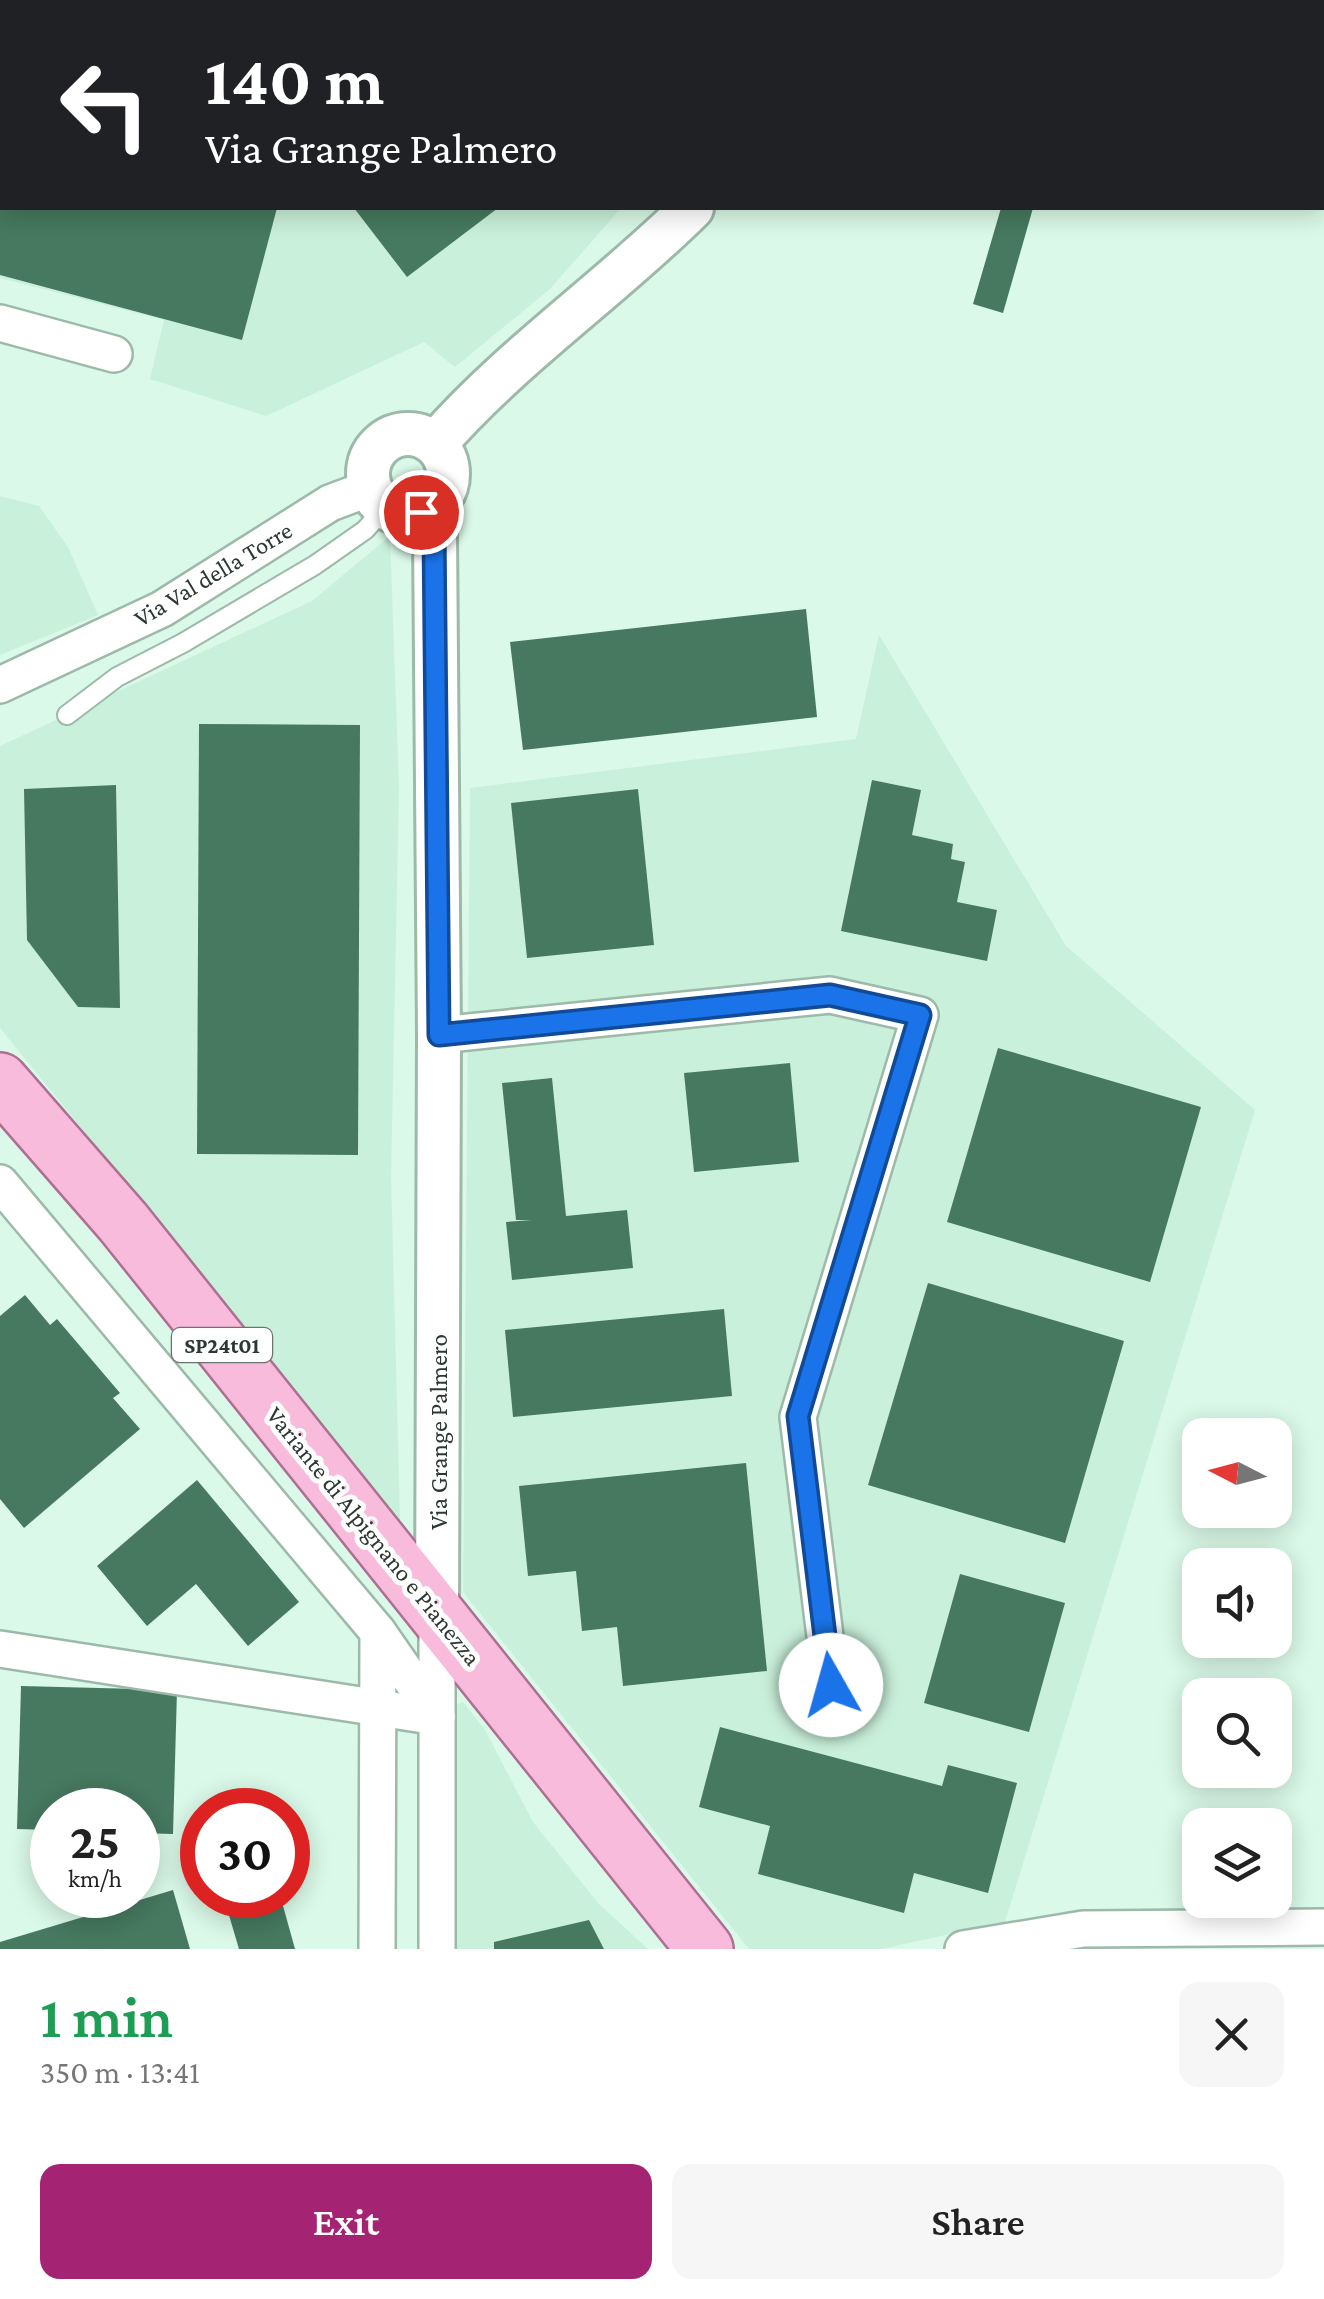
<!DOCTYPE html>
<html lang="en">
<head>
<meta charset="utf-8">
<style>
  :root { --surface:#fff; --page:#f6f6f6; --text:#222; --muted:#767676; --accent:#a42373 }
  body { margin:0; font-family:"Crimson Pro",serif; background:var(--page); color:var(--text); height:100vh; display:flex; flex-direction:column; font-size:38px; white-space:nowrap }
  * { box-sizing:border-box; margin:0 }
  p { font-size:32px; color:var(--muted) }
  .icon { flex:none; width:55px; height:55px; fill:none; stroke:currentColor; stroke-width:2; stroke-linecap:round; stroke-linejoin:round }
  .map { position:relative; height:1949px; overflow:hidden }
  .side { display:flex; flex-direction:column; background:var(--surface); flex:1 }
  .side>* { flex:none }
  .hud { position:absolute; left:0px; top:0px; width:1325px; height:210px; box-shadow:0 5px 25px #0003; background:#202124; color:#fff; overflow:hidden }
  .needle { width:65px; rotate:276deg }
  .tools { position:absolute; left:1182px; top:1418px; display:grid; gap:20px }
  .tools a { display:grid; place-items:center; width:110px; height:110px; border-radius:20px; background:var(--surface); box-shadow:0 5px 25px #0003; font-size:50px }
  .speed { position:absolute; left:30px; top:1788px; display:flex; gap:20px; font-size:50px; font-weight:700; text-align:center }
  .speed>* { display:grid; place-content:center; width:130px; height:130px; border-radius:50%; background:var(--surface); box-shadow:0 5px 25px #0003; line-height:1 }
  .speed small { font-size:25px; font-weight:400 }
  .speed .limit { border:15px solid #d22; background:#fff; color:#111 }
  .pin { position:absolute; display:grid; place-items:center; width:85px; height:85px; color:#fff; margin:-42px; border:5px solid #fff; border-radius:50%; box-shadow:0 2px 10px #0007 }
  .me { position:absolute; width:110px; margin:-55px; rotate:353deg; stroke-linejoin:round; filter:drop-shadow(0 0 8px #0008) }
  .turn { display:flex; align-items:center; gap:35px; height:210px; padding:0 40px; font-size:45px }
  .turn .icon { width:130px; height:130px; stroke-width:2.5 }
  .turn b { display:block; font-size:70px; line-height:85px }
  .round { display:grid; place-items:center; flex:none; width:105px; height:105px; border-radius:20px; background:var(--page) }
  .head { display:flex; align-items:center; justify-content:space-between; height:170px; padding:0 40px }
  h1 { font-size:60px; font-weight:600; line-height:75px; color:#1e9e55 }
  .cta { display:flex; gap:20px; margin-top:auto; padding:20px 40px }
  .cta a { flex:1; height:115px; border-radius:20px; background:var(--accent); color:#fff; font-size:40px; font-weight:600; line-height:115px; text-align:center }
  .cta a+a { background:var(--page); color:var(--text) }
  .map>svg:first-child { display:block }
</style>
</head>
<body>
<div class="map">
<svg width="1324" height="1949" viewBox="0 0 1324 1949">
  <rect width="100%" height="100%" fill="#daf9e8"/>
  <g fill="#c9f0da">
    <polygon points="0,0 624,0 626,2 2,2 2,208 621,208 550,289 455,367 424,342 266,416 150,379 164,320 0,278"/>
    <polygon points="0,496 39,506 68,547 98,615 0,655"/>
    <polygon points="390,536 399,788 391,1176 400,1521 0,1028 0,746 312,601"/>
    <polygon points="879,635 1066,946 1255,1110 1005,1922 881,1949 749,1949 463,1592 470,788 856,739"/>
    <polygon points="463,1702 485,1730 533,1822 598,1903 648,1949 456,1949 455,1705"/>
  </g>
  <g fill="#46795f">
    <polygon points="0,208 277,208 242,340 0,275"/>
    <polygon points="354,208 498,208 407,277"/>
    <polygon points="1001,208 1033,208 1003,313 973,304"/>
    <polygon points="806,609 817,717 523,750 510,642"/>
    <polygon points="199,724 360,725 358,1155 197,1154"/>
    <polygon points="872,780 921,790 912,835 953,844 951,859 965,862 957,902 997,910 987,961 841,931"/>
    <polygon points="116,785 120,1008 78,1007 27,940 24,789"/>
    <polygon points="638,789 654,945 527,958 511,803"/>
    <polygon points="998,1048 1201,1107 1150,1282 947,1222"/>
    <polygon points="790,1063 799,1162 694,1172 684,1073"/>
    <polygon points="552,1078 566,1216 627,1210 633,1268 512,1280 506,1222 532,1220 516,1220 502,1083"/>
    <polygon points="928,1283 1124,1341 1065,1543 868,1485"/>
    <polygon points="25,1295 50,1325 57,1319 120,1393 113,1398 140,1429 24,1528 0,1499 0,1316"/>
    <polygon points="724,1309 732,1396 513,1417 505,1330"/>
    <polygon points="746,1463 767,1671 623,1686 617,1627 582,1631 576,1571 528,1576 519,1486"/>
    <polygon points="197,1480 299,1602 248,1646 196,1584 147,1626 97,1566"/>
    <polygon points="960,1574 1065,1603 1029,1732 924,1703"/>
    <polygon points="21,1686 177,1690 173,1834 138,1833 138,1810 52,1810 52,1830 17,1829"/>
    <polygon points="720,1727 942,1786 948,1765 1017,1783 988,1893 914,1873 904,1913 758,1874 770,1826 699,1807"/>
    <polygon points="173,1890 190,1949 0,1949 0,1942"/>
    <polygon points="223,1895 280,1895 295,1949 239,1949"/>
    <polygon points="589,1920 604,1949 494,1949 494,1942"/>
  </g>
  <g fill="none" stroke-linecap="round" stroke-linejoin="round">
    <defs>
      <g id="service">
        <polyline points="1069,0 1070,2"/>
        <polyline points="67,715 117,677 183,643 315,565 365,530 385,508"/>
      </g>
      <g id="minor">
        <polyline points="0,323 114,354"/>
        <polyline points="0,685 162,609 330,503 370,488"/>
        <polyline points="439,1035 830,995 920,1015 798,1417 831,1685"/>
        <polyline points="0,1183 378,1632 437,1717"/>
        <polyline points="0,1649 437,1717"/>
        <polyline points="377,1949 378,1632"/>
        <polyline points="437,1949 437,1614"/>
        <polyline points="963,1949 1083,1929 1324,1927"/>
      </g>
      <g id="tertiary">
        <polyline points="692,0 695,2"/>
        <polyline points="951,2 954,0"/>
        <circle cx="408" cy="474" r="40"/>
        <path d="M435 444C512 356 609 290 692 208"/>
        <polyline points="421,512 435,533 439,1035 437,1614"/>
      </g>
      <polyline id="primary" points="0,1081 123,1222 705,1949"/>
    </defs>
    <use href="#service" stroke="#9cb9a9" stroke-width="22"/>
    <use href="#minor" stroke="#9cb9a9" stroke-width="40"/>
    <use href="#tertiary" stroke="#9cb9a9" stroke-width="48"/>
    <use href="#primary" stroke="#ae7091" stroke-width="60"/>
    <use href="#service" stroke="#fff" stroke-width="18"/>
    <use href="#minor" stroke="#fff" stroke-width="35"/>
    <use href="#tertiary" stroke="#fff" stroke-width="42"/>
    <use href="#primary" stroke="#f8bbdc" stroke-width="55"/>
  </g>
  <g fill="none" stroke-linecap="round" stroke-linejoin="round">
    <defs>
      <polyline id="route" points="421,512 434,532 439,1035 830,995 920,1015 798,1416 831,1685"/>
    </defs>
    <use href="#route" stroke="#114b97" stroke-width="25"/>
    <use href="#route" stroke="#1a73e8" stroke-width="18"/>
  </g>
  <g text-anchor="middle" dominant-baseline="central" stroke-width="10" stroke-linejoin="round" paint-order="stroke">
    <rect fill="#fefefe" stroke="#6b736e" stroke-width="2.5" x="172" y="1328" width="100" height="34" rx="8"/>
    <g font-size="22" font-weight="bold" fill="#2c3831">
      <text x="222" y="1345">SP24t01</text>
    </g>
    <g font-size="25" fill="#2c3831" stroke="#fefefe">
      <text transform="translate(213 574) rotate(-31)">Via Val della Torre</text>
      <text transform="translate(438 1432) rotate(-90)">Via Grange Palmero</text>
      <text transform="translate(374 1536) rotate(51)">Variante di Alpignano e Pianezza</text>
    </g>
  </g>
</svg>
<div class="tools">
<a><svg class="needle" viewBox="-14 -14 28 28"><path d="M0-13l5 13h-10z" fill="#e53935"/><path d="M0 13l5-13h-10z" fill="#767676"/></svg></a>
<a><svg class="icon" aria-label="sound" viewBox="0 0 24 24"><path d="M4 9h4l5-4v14l-5-4H4zM17 9q2 3 0 6"/></svg></a>
<a><svg class="icon" aria-label="search" viewBox="0 0 24 24"><circle cx="10" cy="10" r="6"/><path d="M15 15l6 6"/></svg></a>
<a><svg class="icon" aria-label="layers" viewBox="0 0 24 24"><path d="M12 4l9 5-9 5-9-5zM3 14l9 5 9-5"/></svg></a>
</div>
<div class="speed"><div>25<small>km/h</small></div><div class="limit">30</div></div>
<div class="pin" style="left:421px;top:512px;background:#d93025"><svg class="icon" aria-label="arrive" viewBox="0 0 24 24"><path d="M6 21V4h12l-3 4 3 4H6"/></svg></div>
<svg class="me" style="left:831px;top:1685px" viewBox="-20 -20 40 40"><circle r="19" fill="#fff"/><path d="M0-13L10 11 0 6-10 11z" fill="#1a73e8"/></svg>
<div class="hud">
<div class="turn"><svg class="icon" aria-label="left" viewBox="0 0 24 24"><path d="M17 20v-9H6M10 6l-5 5 5 5"/></svg><div><b>140 m</b>Via Grange Palmero</div></div>
</div>
</div>
<section class="side">
<div class="head"><div><h1>1 min</h1><p>350 m · 13:41</p></div><a class="round"><svg class="icon" aria-label="close" viewBox="0 0 24 24"><path d="M6 6l12 12M18 6L6 18"/></svg></a></div>
<div class="cta"><a>Exit</a><a>Share</a></div>
</section>
</body>
</html>
